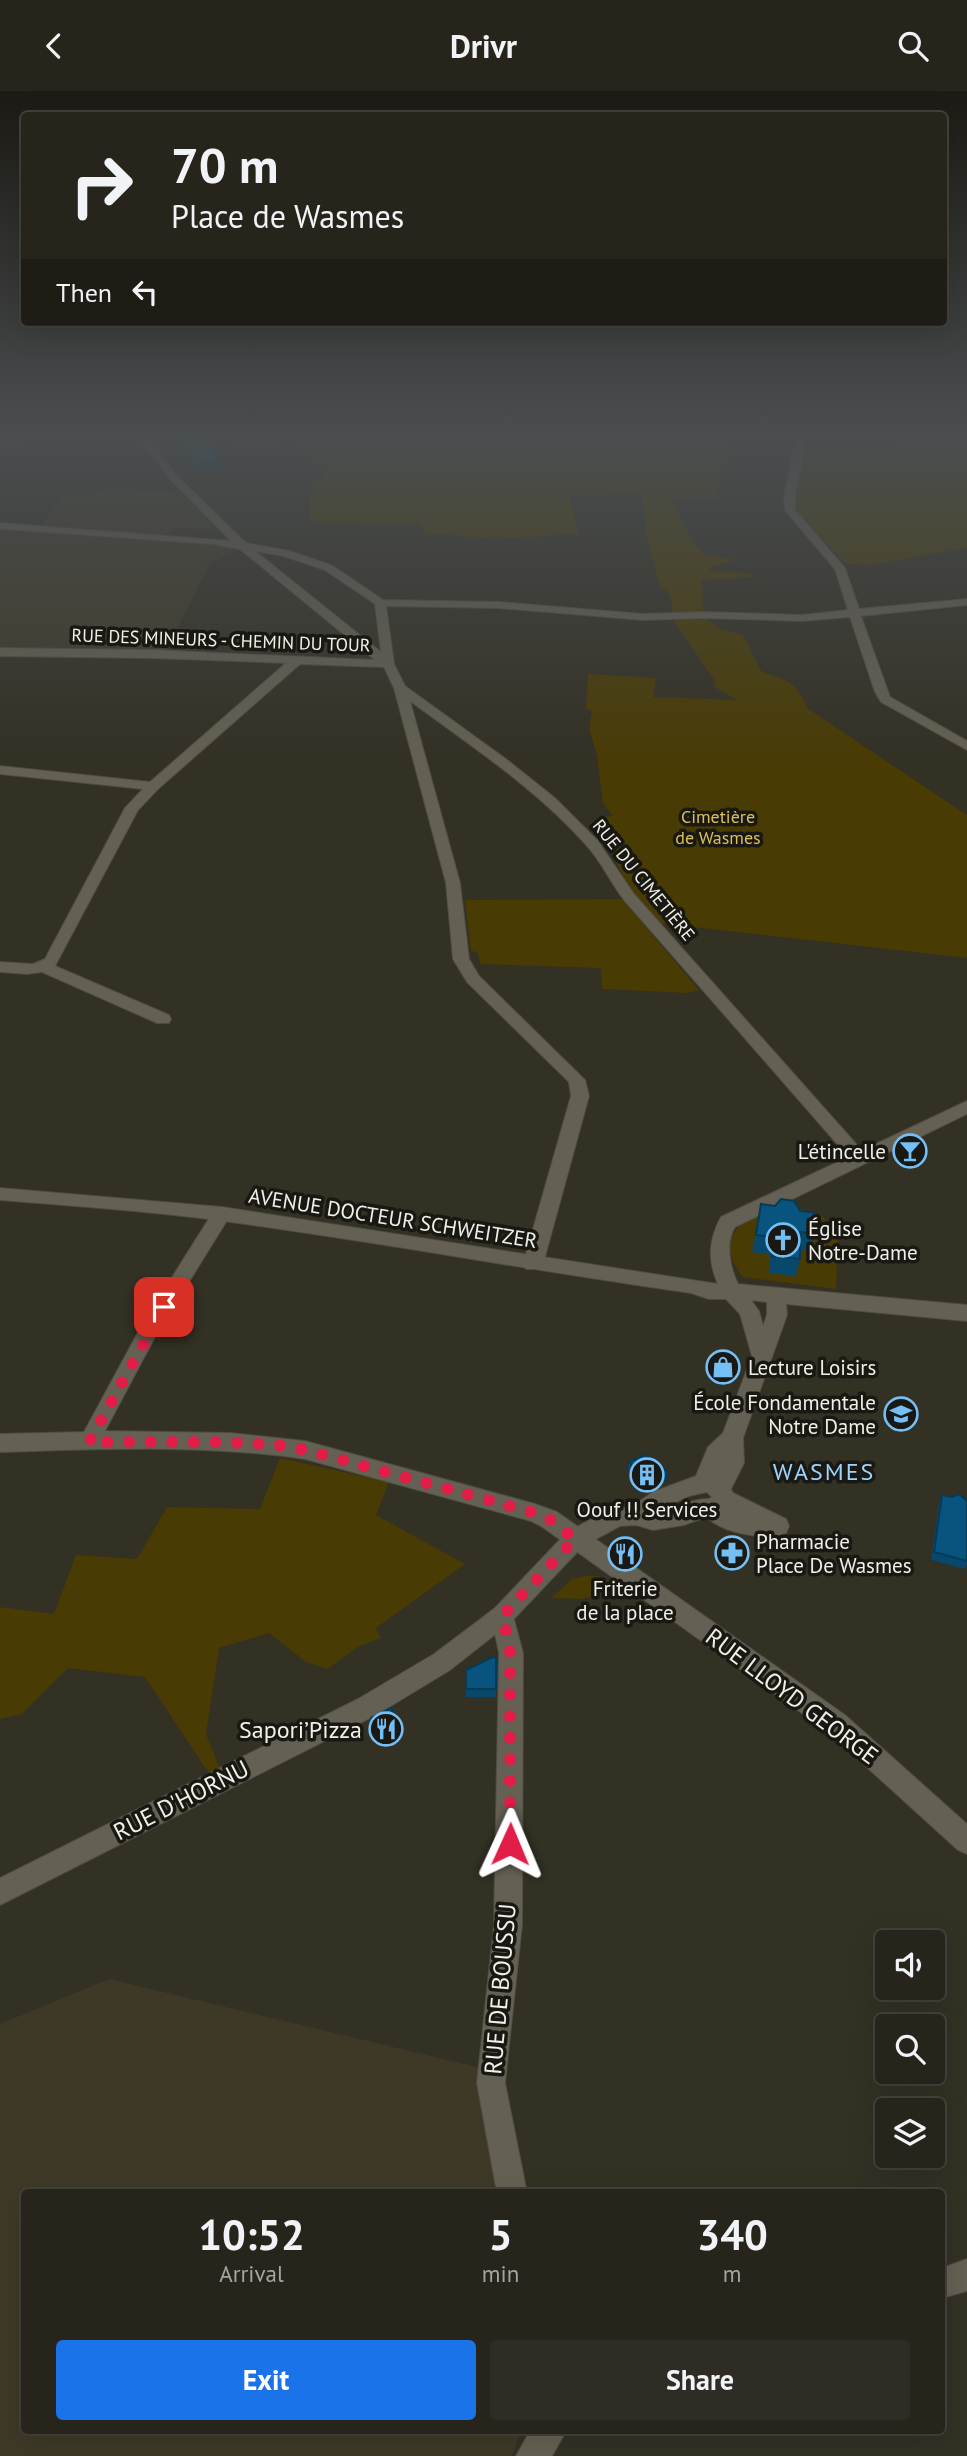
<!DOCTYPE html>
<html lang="en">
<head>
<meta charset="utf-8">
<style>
  :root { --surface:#26241b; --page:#2e2c24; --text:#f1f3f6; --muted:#a4a4a3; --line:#42413a; --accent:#1a73e8 }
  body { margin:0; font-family:"PT Sans",sans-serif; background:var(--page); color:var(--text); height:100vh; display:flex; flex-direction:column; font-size:26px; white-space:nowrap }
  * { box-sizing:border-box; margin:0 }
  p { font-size:23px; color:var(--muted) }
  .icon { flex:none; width:38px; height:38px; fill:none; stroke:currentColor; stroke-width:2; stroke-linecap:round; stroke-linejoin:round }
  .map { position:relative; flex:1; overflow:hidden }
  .details { position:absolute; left:21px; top:2098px; width:924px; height:245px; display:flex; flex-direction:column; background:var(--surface); border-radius:7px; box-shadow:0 7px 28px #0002,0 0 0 2px var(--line) }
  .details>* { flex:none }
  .hud { position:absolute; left:21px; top:21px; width:926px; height:214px; border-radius:7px; box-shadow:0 7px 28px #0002,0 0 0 2px var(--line); background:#26241b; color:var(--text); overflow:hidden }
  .controls { position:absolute; left:875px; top:1839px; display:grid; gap:14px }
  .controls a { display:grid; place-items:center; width:70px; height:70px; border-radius:7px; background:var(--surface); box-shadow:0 7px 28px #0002,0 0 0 2px var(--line); font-size:35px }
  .pin { position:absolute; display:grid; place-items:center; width:60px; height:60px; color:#fff; margin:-30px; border-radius:14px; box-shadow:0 4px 10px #0006 }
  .me { position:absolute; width:77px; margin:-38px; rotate:1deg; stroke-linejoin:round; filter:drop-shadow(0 0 5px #0008) }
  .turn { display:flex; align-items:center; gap:24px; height:147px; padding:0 35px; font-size:32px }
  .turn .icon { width:91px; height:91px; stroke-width:2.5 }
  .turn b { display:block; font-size:49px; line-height:60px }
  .then { display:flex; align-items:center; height:66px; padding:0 35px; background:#0003; gap:14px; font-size:26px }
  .eta { display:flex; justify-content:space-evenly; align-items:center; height:119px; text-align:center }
  .eta b { font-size:42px; font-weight:700; line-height:49px }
  .button { display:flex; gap:14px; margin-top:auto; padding:14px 35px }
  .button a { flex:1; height:80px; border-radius:7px; background:var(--accent); color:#fff; font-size:28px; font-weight:700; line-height:80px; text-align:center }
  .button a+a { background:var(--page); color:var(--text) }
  header { display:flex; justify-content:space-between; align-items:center; height:91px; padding:0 35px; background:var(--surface); font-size:32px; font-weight:700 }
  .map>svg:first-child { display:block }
</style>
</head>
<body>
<header><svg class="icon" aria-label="back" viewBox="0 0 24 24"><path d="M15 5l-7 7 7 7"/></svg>Drivr<svg class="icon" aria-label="search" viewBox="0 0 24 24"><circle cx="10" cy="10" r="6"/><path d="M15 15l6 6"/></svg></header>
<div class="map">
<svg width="967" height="2365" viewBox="0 0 967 2365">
  <rect width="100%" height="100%" fill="#333024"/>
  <g fill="#3e3927">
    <polygon points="110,399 182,402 217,439 171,437 165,445 41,436 60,406"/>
    <polygon points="0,436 236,455 238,459 210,472 166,560 0,561"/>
    <polygon points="109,1888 481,1977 503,2102 24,2102 24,2340 521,2340 512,2365 0,2365 0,1933"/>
  </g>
  <g fill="#483b04">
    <polygon points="114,341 135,341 137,345 71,348 0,355 0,346 41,342"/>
    <path d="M144 341H321L323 349 339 346H417L425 341H651L658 346 729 353 716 407H672L691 448 704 464 725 466 734 469 709 476V480L750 482 755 486 702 489 703 524 719 538 743 544 761 580C786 590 797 589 807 617L967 724V867L657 832C632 801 606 767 604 726L613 725 603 712 597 664 589 638 592 620 586 618 588 583 656 587 653 606 737 609 715 596V590L674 530 670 503 660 494 647 447 641 403 569 405 579 443 497 448 425 442 420 433 322 432 309 427 312 392 327 385 307 357 296 359 294 351 267 355 147 347Z"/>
    <polygon points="940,351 967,351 967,457 869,474 846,473 798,422 796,413 803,364 809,359"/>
    <polygon points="622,808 699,899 687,902 602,898 601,877 481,873 477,861 471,860 465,809"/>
    <path d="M794 1116 820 1123 838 1143 836 1198 742 1186C739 1180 733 1173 731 1166 722 1129 769 1119 794 1116Z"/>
    <polygon points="280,1367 389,1391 376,1424 465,1473 376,1537 381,1547 358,1556 327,1578 306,1571 269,1542 219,1557 206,1643 220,1678 210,1684 145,1586 68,1577 22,1623 0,1628 0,1516 54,1523 76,1464 137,1468 167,1416 260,1418"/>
    <polygon points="586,1485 598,1485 624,1496 582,1508 551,1507 572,1488"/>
  </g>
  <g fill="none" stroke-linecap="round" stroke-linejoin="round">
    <defs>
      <g id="minor">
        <path d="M134 341H143L177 385 246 452 290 460 333 475 383 509 499 511 643 523 703 521 802 524 848 519 835 478 785 419 784 406 795 352 790 341H799C810 364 793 393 795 419L845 477 859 518 967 508V514L861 525 890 606 967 650V659L881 611 875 601 850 526 802 530 703 527 643 529 499 517 386 515 394 573 405 595 506 668 555 707 598 750 634 803 865 1063 868 1067 865 1071H853L624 809C611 792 602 772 588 756 537 698 471 655 410 610L460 792 469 868 479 885 585 989 589 1005 543 1173 540 1178H526L523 1173 571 1005 569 991 467 891 453 868 446 792 394 597 384 576 300 573 158 698 138 719 55 875 169 924 171 928 169 932H157L42 881 27 883 0 881V871L33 873 45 868 125 717 143 698 0 683V675L150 691 286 572 153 567 0 565V557L153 559 375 569 240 458 213 453 0 438V432L231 450 171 389ZM255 460 284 465 325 479 375 513 381 561Z"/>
        <path d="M222 1116 229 1118 231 1123 156 1244 105 1340 230 1342 305 1350 535 1413 557 1421 845 1624 967 1733V1763L958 1759 827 1640 541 1435 531 1430 305 1368C203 1353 102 1358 0 1361V1343L84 1341 142 1234 215 1118Z"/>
        <path d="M723 1397 786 1428 789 1435 786 1442C763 1450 713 1442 701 1418L704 1411 714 1409 715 1399Z"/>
        <polygon points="503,1513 511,1517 523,1562 522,1834 505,1992 527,2102 497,2102 477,1992 494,1834 499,1562 491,1524 495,1517"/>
        <polygon points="967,2168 967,2200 942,2207 942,2177"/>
        <polygon points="530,2340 566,2340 552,2365 516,2365"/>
      </g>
      <path id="tertiary" d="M967 1010V1023L735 1136C725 1152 730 1177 738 1193L967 1214V1230L786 1213 787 1224 743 1347 744 1372 731 1398 734 1404 729 1419 712 1427H703L684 1434 653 1439 636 1434 620 1435 583 1455 511 1531 450 1579 376 1624 0 1814V1787L358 1608 434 1563 495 1517 567 1441 609 1419 631 1416 653 1401 696 1385 708 1356 723 1342 752 1265 740 1223 726 1208H709L691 1202C535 1180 379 1151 223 1130 149 1120 74 1115 0 1109V1097L222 1116 718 1193C707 1169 709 1148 721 1126ZM751 1209 767 1211V1224L763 1235 759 1220ZM707 1401 712 1406 709 1408C695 1407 677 1416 661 1418L689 1405Z"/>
    </defs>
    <use href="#minor" stroke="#4e4c42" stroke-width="2"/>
    <use href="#tertiary" stroke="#4e4c42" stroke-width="2"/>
    <use href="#minor" fill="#646053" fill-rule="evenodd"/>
    <use href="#tertiary" fill="#646053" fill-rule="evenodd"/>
  </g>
  <g fill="#07486c">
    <polygon points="185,354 221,369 222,376 201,379 186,361"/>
    <polygon points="761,1113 815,1143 811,1160 800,1159 800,1168 796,1185 769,1182 769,1163 752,1161"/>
    <polygon points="629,1371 668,1382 667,1390 645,1399 628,1379"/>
    <polygon points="942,1404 967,1410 967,1473 965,1478 931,1469 939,1412"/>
    <polygon points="496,1567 496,1606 466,1606 466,1598"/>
    <polygon points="371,1627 401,1643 381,1652 372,1634"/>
  </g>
  <g fill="#063b58">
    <polygon points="221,369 222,376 201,379 200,373"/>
    <polygon points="668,1382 667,1390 645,1399 646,1391"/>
    <polygon points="400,1636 401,1643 381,1652 380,1645"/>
  </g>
  <g fill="#08547e" stroke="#063b58" stroke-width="2">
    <polygon points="205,351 221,369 200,373 185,354"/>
    <polygon points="781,1108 794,1110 800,1120 817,1122 815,1143 800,1141 800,1168 772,1165 773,1146 756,1144 761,1113 775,1115"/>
    <polygon points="645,1364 657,1370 668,1382 646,1391 629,1371"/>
    <polygon points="959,1403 967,1410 967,1470 934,1461 942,1404 952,1406"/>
    <polygon points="493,1566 496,1567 496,1598 466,1598 466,1579"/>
    <polygon points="391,1617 400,1636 380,1645 371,1627"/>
  </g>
  <linearGradient id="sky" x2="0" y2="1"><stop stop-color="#1c1a14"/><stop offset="0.51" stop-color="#4a4e50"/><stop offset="1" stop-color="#4a4e50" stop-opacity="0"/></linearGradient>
  <rect width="967" height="672" fill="url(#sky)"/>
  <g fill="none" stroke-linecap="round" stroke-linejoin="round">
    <polyline stroke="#e11d48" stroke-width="12" stroke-dasharray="0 21.6" points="164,1216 89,1351 221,1351 278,1354 306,1359 535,1422 549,1428 575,1448 503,1524 510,1562 510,1753"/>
  </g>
  <defs>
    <symbol id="bar-ring" viewBox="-11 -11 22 22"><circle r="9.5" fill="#191813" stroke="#74c0f6" stroke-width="1.5"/><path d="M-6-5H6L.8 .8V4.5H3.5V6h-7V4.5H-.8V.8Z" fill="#74c0f6"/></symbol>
    <symbol id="church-ring" viewBox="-11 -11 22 22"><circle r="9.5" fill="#191813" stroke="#74c0f6" stroke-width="1.5"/><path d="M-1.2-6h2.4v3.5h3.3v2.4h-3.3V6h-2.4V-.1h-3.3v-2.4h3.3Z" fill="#74c0f6"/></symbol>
    <symbol id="shop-ring" viewBox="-11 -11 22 22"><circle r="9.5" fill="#191813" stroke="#74c0f6" stroke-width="1.5"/><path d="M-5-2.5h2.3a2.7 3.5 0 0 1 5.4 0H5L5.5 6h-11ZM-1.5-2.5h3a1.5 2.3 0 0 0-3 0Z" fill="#74c0f6"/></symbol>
    <symbol id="school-ring" viewBox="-11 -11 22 22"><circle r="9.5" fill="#191813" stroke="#74c0f6" stroke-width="1.5"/><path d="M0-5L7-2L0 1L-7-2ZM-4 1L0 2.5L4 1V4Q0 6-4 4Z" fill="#74c0f6"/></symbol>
    <symbol id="building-ring" viewBox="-11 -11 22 22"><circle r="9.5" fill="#191813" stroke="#74c0f6" stroke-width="1.5"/><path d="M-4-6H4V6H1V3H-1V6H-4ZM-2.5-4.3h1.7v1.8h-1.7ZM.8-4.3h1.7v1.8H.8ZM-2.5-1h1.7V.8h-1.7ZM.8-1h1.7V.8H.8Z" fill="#74c0f6"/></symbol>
    <symbol id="pharmacy-ring" viewBox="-11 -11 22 22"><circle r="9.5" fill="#191813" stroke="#74c0f6" stroke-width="1.5"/><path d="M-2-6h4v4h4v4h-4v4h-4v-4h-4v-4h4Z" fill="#74c0f6"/></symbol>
    <symbol id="restaurant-ring" viewBox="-11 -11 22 22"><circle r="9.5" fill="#191813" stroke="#74c0f6" stroke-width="1.5"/><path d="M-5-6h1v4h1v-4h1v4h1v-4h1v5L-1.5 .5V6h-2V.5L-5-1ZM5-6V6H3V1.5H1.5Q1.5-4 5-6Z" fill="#74c0f6"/></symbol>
  </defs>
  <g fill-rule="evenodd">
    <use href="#bar-ring" x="891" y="1041" width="38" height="38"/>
    <use href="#church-ring" x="764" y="1130" width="38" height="38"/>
    <use href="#shop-ring" x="704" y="1257" width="38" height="38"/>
    <use href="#school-ring" x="882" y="1304" width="38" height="38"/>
    <use href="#building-ring" x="628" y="1365" width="38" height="38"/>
    <use href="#pharmacy-ring" x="713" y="1443" width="38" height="38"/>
    <use href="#restaurant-ring" x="606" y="1444" width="38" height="38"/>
    <use href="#restaurant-ring" x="367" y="1619" width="38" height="38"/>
  </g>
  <g text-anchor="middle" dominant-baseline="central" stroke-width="7" stroke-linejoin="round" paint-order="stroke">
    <g font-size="18" fill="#f1f0e8" stroke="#191813">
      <text transform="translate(221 549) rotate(2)">RUE DES MINEURS - CHEMIN DU TOUR</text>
      <text transform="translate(644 789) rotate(51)">RUE DU CIMETIÈRE</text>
    </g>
    <g font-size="18" fill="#dcc15a" stroke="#191813">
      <text x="718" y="725">Cimetière<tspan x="718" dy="21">de Wasmes</tspan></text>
    </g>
    <g font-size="21" fill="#f1f0e8" stroke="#191813" text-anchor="start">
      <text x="886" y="1060" text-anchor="end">L'étincelle</text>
      <text x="808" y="1137">Église<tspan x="808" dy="24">Notre-Dame</tspan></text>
      <text x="748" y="1276">Lecture Loisirs</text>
      <text x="876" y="1311" text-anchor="end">École Fondamentale<tspan x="876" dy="24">Notre Dame</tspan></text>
      <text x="647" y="1418" text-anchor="middle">Oouf !! Services</text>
      <text x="756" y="1450">Pharmacie<tspan x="756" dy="24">Place De Wasmes</tspan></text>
      <text x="625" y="1497" text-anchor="middle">Friterie<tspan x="625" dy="24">de la place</tspan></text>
    </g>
    <g font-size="21" fill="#f1f0e8" stroke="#191813">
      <text transform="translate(393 1127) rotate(9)">AVENUE DOCTEUR SCHWEITZER</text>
    </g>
    <g font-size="24" letter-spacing="2" fill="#9dd4fc" stroke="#191813">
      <text x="824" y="1380">WASMES</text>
    </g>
    <g font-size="24" fill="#f1f0e8" stroke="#191813">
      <text transform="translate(792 1605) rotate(37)">RUE LLOYD GEORGE</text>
      <text transform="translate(181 1709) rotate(-27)">RUE D'HORNU</text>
      <text transform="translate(500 1898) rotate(-85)">RUE DE BOUSSU</text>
    </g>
    <g font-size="24" fill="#f1f0e8" stroke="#191813" text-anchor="end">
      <text x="362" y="1638">Sapori’Pizza</text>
    </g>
  </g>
</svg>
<div class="controls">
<a><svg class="icon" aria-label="sound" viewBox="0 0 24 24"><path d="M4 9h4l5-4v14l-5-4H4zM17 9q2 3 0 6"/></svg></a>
<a><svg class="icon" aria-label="search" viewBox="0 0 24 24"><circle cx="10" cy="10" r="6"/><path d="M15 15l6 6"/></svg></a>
<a><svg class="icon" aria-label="layers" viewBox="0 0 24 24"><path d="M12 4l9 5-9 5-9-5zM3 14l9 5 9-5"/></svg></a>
</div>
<div class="pin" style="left:164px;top:1216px;background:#d93025"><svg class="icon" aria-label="arrive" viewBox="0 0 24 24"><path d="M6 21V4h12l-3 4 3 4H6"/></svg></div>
<svg class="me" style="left:510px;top:1753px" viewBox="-20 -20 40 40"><path d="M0-17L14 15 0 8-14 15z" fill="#e11d48" stroke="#fff" stroke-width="4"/></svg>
<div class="hud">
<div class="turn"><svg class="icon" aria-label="right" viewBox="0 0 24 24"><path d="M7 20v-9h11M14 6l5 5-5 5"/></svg><div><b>70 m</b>Place de Wasmes</div></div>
<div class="then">Then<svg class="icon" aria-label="left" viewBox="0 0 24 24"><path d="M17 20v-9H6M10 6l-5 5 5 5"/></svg></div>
</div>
<section class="details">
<div class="eta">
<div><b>10:52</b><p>Arrival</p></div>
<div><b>5</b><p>min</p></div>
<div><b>340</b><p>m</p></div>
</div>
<div class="button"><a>Exit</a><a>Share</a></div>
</section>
</div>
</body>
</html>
